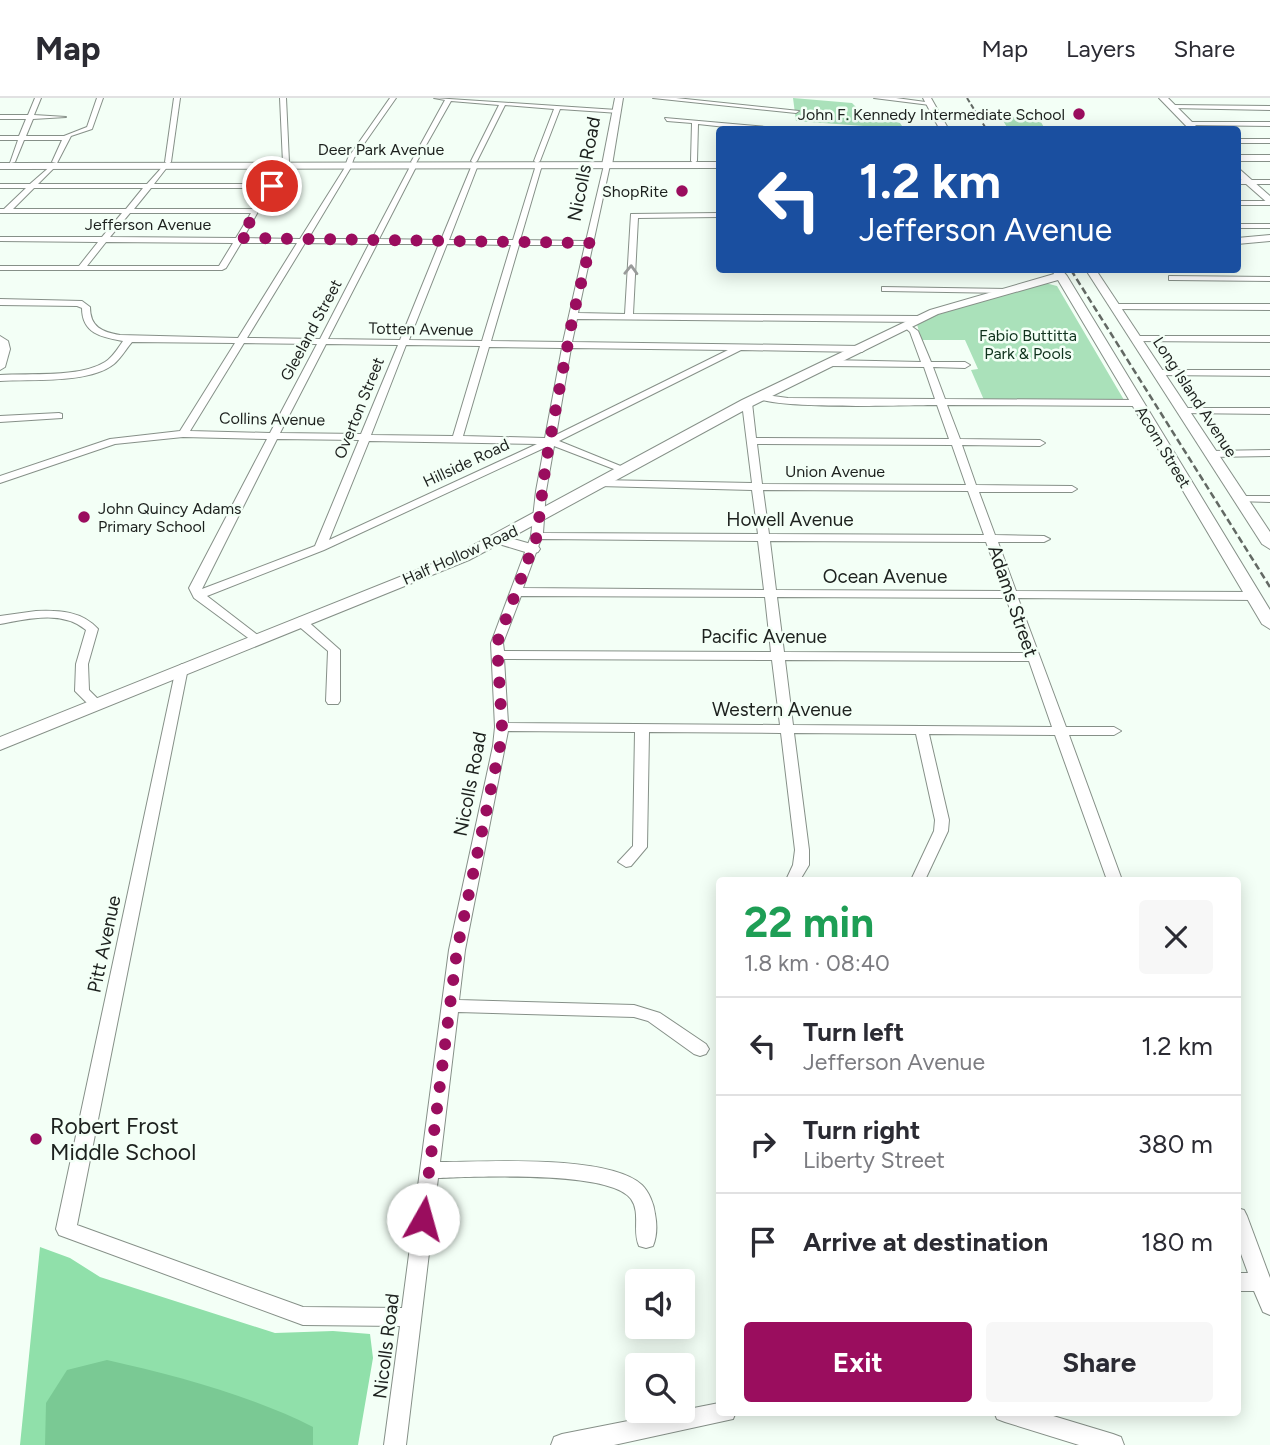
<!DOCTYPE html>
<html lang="en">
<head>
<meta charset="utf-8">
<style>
  :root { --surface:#fff; --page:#f7f7f7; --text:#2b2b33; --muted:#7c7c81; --line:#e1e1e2; --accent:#9a0d5e }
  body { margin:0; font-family:Figtree,sans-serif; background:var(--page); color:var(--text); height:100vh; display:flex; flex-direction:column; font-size:26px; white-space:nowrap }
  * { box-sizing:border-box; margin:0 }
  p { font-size:23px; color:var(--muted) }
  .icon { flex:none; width:38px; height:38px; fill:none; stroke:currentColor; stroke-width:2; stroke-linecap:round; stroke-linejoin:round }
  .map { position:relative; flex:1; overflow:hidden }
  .panel { position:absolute; left:716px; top:779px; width:525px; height:539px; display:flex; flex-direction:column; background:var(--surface); border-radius:7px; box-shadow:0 4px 18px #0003 }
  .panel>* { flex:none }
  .top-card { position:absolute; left:716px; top:28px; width:525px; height:147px; border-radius:7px; box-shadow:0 4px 18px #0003; background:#1a4fa0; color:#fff; overflow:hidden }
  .controls { position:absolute; left:625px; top:1171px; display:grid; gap:14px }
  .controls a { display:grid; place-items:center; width:70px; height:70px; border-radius:7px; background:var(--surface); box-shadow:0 4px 18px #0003; font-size:35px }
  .pin { position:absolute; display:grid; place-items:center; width:60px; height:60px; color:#fff; margin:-30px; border:4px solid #fff; border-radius:50%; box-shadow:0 2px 7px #0007 }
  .me { position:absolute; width:77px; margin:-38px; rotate:7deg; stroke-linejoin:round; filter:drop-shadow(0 0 5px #0008) }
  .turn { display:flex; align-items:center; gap:24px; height:147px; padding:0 28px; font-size:32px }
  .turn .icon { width:91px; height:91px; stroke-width:2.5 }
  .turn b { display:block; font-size:49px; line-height:60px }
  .round { display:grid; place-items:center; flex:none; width:74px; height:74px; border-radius:7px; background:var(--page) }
  .head { display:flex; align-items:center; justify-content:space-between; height:119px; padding:0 28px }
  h1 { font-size:42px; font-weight:700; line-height:52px; color:#1e9e55 }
  .cta { display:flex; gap:14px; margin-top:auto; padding:14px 28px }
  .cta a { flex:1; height:80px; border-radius:7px; background:var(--accent); color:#fff; font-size:28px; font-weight:700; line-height:80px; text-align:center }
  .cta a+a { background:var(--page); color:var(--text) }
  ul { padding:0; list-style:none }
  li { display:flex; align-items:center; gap:21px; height:98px; padding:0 28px; border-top:2px solid var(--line) }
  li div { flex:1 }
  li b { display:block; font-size:26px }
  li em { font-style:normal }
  header { display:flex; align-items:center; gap:42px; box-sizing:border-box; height:98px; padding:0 35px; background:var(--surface); border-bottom:2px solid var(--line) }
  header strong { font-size:33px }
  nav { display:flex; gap:38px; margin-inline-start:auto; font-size:24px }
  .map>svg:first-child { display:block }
</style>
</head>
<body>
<header>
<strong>Map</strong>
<nav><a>Map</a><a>Layers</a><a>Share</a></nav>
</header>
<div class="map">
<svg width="1270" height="1347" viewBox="0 0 1270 1347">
  <rect width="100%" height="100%" fill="#f3fff6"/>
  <g fill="#aae1ba">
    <polygon points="793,0 852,5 859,12 857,16 890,19 891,23 900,25 904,31 796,23"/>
    <polygon points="1001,19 1038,19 1045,31 1008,31"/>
    <polygon points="1045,185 1057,188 1124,302 984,302 971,272 978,271 965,242 921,242 917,226 933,218"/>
  </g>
  <polygon fill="#90e0aa" points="40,1149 70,1160 100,1179 275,1235 333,1233 370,1236 373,1260 358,1347 20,1347"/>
  <path fill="#7ac994" d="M107 1262C174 1277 252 1298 313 1329V1347H45L46 1305 67 1272Z"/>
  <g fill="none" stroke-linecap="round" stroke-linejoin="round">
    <defs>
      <g id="street">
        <polygon points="35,0 41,0 34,17 66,19 33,21 26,38 64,38 87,29 97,0 103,0 92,31 71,38 57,65 52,64 62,42 24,42 15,64 10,65 18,42 0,42 0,38 19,38 26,21 0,21 0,17 28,17"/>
        <polygon points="174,0 180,0 171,64 168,66 165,64"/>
        <path d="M280 0H286L289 64C276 78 256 119 243 140L300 141 344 71 348 60 390 0H396L354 60 350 71 308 141H372L412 65 411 64 445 2 434 0 617 12 619 15 560 11 540 63 537 65 534 63 554 11 505 7 477 63 474 65 471 63 499 7 451 3 416 65 417 67 379 141 441 142 472 67 475 65 478 67 449 142H513L536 67 539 65 542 67 520 142 586 143 604 67 607 65 610 67 578 215 625 216 631 116 719 115V119L638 120 633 216 919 218 923 221 919 224 577 221 572 244 862 248 866 251 862 254 741 252 559 343 628 371 623 374 619 373 554 348 546 393 543 435 758 436 752 392 599 388 594 385 599 382 752 385 742 305 747 302 752 305 756 340 949 341 937 307C905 307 774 312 754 299L759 296 788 300 935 301 924 269 829 268 824 265 829 262 921 264 910 234 903 228 907 225 918 233 931 264H965L970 267 965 270 933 269 945 301 1137 302 1142 305 1137 308 947 307 960 341 1040 342 1045 345 1040 348 962 347 976 387 1072 388 1077 391 1072 394H979L995 437 1044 438 1050 441 1044 444H998L1016 493 1253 494 1259 498 1253 502 1018 500 1066 629H1114L1121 633 1114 637H1069L1122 782H1107L1055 637 929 636 949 722 948 733 925 782H911L934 733 935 722 916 636 794 635 809 752V767L800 782H786L793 767 795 752 781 635 649 634 647 749 631 768 626 769 618 764 633 748 635 634 508 633 465 852 459 902 634 907 660 915 706 946 709 951 706 956 700 958 694 956 648 923 634 919 458 914 440 1064C485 1064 609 1056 642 1087 649 1094 654 1106 655 1116 657 1126 657 1138 653 1148L646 1150 639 1148C632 1133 641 1115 631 1101 610 1072 474 1079 438 1080L406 1347H384L400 1228 303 1227 59 1137 56 1131 176 570 182 566 188 570 77 1127 303 1209 402 1210 449 852 493 648 495 629 491 545 531 438 536 393 544 350 324 452 207 498 259 538 261 541 255 545 194 500 189 490 267 341 183 339 115 346 0 385V378L110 341 180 333 235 245 132 244C126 251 121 260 114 266 89 286 31 281 0 283V277C30 275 79 280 105 264 113 259 118 250 123 243 102 239 82 236 82 210L77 208 0 207V201L82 203 90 209C90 229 102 234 120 237L238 240 297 145H241L226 170 222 172H0V168H79L98 144 0 143V139H102L122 115H0V111H4L26 90H0V86H30L53 66 55 69 38 86H147L165 66 168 68 154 86H268L281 66 283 65ZM34 90H143L126 111H13ZM151 90H266L253 111H134ZM130 115H251L236 140 110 139ZM106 144 233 145 219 168H87ZM305 145 369 146 320 241 247 240ZM377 146H439L400 242 328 241ZM447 146 511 147 482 243 409 242ZM519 147H585L563 244 491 243ZM244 245 317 246 270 335 190 333ZM326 246 398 247 361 336 280 335ZM406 247 480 248 453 338 371 337ZM489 249 562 250 545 340 463 338ZM571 250 728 252 556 337ZM277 341 359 342 315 448 202 491ZM369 343 537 346 329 442ZM757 346 952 347 966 387 762 386ZM763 392 968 393 984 437 769 436ZM541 441 758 443 764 492 523 490ZM770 443 986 444 1004 493 776 492ZM521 498 765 499 771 554 504 553 503 545ZM777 499 1006 500 1026 555 784 554ZM504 561 772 562 780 627 508 625ZM785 562 1029 563 1052 629 793 627Z"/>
        <polygon points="653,0 676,0 799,13 796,15"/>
        <polygon points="874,0 896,0 933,5 930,7"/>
        <polygon points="1173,7 1270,8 1270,12 1171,10"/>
        <polygon points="665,20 777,30 780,32 753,32 698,26 697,63 694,65 691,63 692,25 667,23"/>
        <polygon points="1190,24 1270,24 1270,28 1188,27"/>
        <rect x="1237" y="41" width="33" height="4"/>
        <rect x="1237" y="82" width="33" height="4"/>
        <rect x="1237" y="103" width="33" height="4"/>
        <rect x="1237" y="126" width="33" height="4"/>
        <polygon points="1169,178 1270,179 1270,183 1172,182 1169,182"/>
        <polygon points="882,189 1008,191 1012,193 1008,195 885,193 882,193"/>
        <polygon points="1115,206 1270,206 1270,212 1112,211 1112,207"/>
        <polygon points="0,238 8,243 10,251 5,269 0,272"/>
        <polygon points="1136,238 1270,238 1270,244 1133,243 1132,241"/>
        <polygon points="1158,272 1270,272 1270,278 1155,277 1155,273"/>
        <polygon points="1183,310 1270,310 1270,316 1180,315 1180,311"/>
        <polygon points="59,315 62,316 62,320 0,324 0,318"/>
        <polygon points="1270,352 1270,358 1211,359 1206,356 1211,353"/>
        <polygon points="1240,398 1270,398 1270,404 1236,403 1235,401"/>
        <path d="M36 513C59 512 82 513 98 531L88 566 89 592 103 606 101 609H91L75 593 76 566 86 532C62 512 28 521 0 526V518Z"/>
        <polygon points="300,519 304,520 340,552 340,603 338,606 328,606 326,603 328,553 296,526 294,523"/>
        <polygon points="1237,1110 1244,1112 1247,1118 1270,1180 1270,1217 1263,1214 1254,1193 1237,1193 1237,1175 1248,1175 1237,1145"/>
        <polygon points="719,1305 719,1314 736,1314 733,1321 614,1347 551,1347 554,1339 562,1336"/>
        <polygon points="994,1314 1040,1314 1113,1336 1121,1339 1124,1347 1079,1347 1005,1324 997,1321"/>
      </g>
      <g id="secondary">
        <polygon points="615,0 623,0 612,67 607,70 602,67"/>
        <polygon points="923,0 931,0 949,32 940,32"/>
        <polygon points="1159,0 1168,0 1200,32 1190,32"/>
        <polygon points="1237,69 1270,98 1270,107 1237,78"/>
        <polygon points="1270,137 1270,143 1237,146 1237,140"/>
        <polygon points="1052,172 1062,172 1067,178 1270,512 1270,531 1262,526 1058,182 938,216 752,308 510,440 538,448 540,451 538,454 532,456 499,446 469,462 0,652 0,639 457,456 742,302 930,212 1054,176"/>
        <polygon points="1086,172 1096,172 1270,434 1270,451 1262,446"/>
      </g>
      <g id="primary">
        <rect x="1237" y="57" width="33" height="6"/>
        <polygon points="719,64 719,70 0,71 0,65"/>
      </g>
    </defs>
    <use href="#street" stroke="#869088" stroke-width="2"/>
    <use href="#secondary" stroke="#869088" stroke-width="2"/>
    <use href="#primary" stroke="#869088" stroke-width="2"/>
    <use href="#street" fill="#fff" fill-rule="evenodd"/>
    <use href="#secondary" fill="#fff" fill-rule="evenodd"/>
    <use href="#primary" fill="#fff" fill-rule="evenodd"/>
    <polyline stroke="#636964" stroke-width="2" stroke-dasharray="5 2.5" stroke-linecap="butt" points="967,0 987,32"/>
    <polyline stroke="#636964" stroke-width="2.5" stroke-dasharray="7 3.5" stroke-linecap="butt" points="1071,172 1270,489"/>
  </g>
  <defs><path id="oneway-chevron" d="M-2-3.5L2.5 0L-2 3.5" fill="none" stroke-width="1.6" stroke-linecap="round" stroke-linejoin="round" transform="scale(1.75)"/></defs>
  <use stroke="#999b9a" href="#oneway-chevron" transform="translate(631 172) rotate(-88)"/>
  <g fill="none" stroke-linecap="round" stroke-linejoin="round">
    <polyline stroke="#9a0d5e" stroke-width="12" stroke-dasharray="0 21.6" points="272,88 240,140 591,145 573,218 546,364 537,438 497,545 502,629 500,648 457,852 423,1121"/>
  </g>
  <g fill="#9a0d5e" stroke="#f3fff6" stroke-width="2.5">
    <circle cx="1079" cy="16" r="7"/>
    <circle cx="682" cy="93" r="7"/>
    <circle cx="84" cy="419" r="7"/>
    <circle cx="36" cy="1041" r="7"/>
  </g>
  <g text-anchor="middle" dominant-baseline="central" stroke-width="5" stroke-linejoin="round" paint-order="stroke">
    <g font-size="16" fill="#1d211e" stroke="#f3fff6" text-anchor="end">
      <text x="1065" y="16">John F. Kennedy Intermediate School</text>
      <text x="668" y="93">ShopRite</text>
      <text x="98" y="410" text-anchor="start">John Quincy Adams<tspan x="98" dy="18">Primary School</tspan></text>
    </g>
    <g font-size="16" fill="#1d211e" stroke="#f3fff6">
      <text x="381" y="51">Deer Park Avenue</text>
      <text x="148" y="126">Jefferson Avenue</text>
      <text transform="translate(421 231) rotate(1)">Totten Avenue</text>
      <text transform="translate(311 232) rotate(-62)">Gleeland Street</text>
      <text transform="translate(1195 299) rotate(57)">Long Island Avenue</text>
      <text transform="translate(359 310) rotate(-68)">Overton Street</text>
      <text transform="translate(272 321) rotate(1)">Collins Avenue</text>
      <text transform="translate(1163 349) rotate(59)">Acorn Street</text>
      <text transform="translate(466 365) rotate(-25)">Hillside Road</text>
      <text x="835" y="373">Union Avenue</text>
      <text transform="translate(460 457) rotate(-24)">Half Hollow Road</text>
    </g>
    <g font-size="16" fill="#0f321d" stroke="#f3fff6">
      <text x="1028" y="237">Fabio Buttitta<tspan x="1028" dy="18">Park &amp; Pools</tspan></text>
    </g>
    <g font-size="19" fill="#1d211e" stroke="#f3fff6">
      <text transform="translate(584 71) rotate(-79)">Nicolls Road</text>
      <text x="790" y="421">Howell Avenue</text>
      <text x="885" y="478">Ocean Avenue</text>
      <text transform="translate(1013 503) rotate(71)">Adams Street</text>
      <text x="764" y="538">Pacific Avenue</text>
      <text x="782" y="611">Western Avenue</text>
      <text transform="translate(470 686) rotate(-79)">Nicolls Road</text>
      <text transform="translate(104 846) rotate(-78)">Pitt Avenue</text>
      <text transform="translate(386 1248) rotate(-83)">Nicolls Road</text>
    </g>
    <g font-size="23" fill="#1d211e" stroke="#f3fff6" text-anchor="start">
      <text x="50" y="1028">Robert Frost<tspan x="50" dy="26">Middle School</tspan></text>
    </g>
  </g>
</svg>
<div class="controls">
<a><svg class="icon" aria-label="sound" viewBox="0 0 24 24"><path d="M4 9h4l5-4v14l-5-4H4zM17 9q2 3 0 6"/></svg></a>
<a><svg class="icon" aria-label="search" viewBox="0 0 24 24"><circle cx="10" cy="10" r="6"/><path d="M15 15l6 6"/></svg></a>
</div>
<div class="pin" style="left:272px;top:88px;background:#d93025"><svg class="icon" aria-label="arrive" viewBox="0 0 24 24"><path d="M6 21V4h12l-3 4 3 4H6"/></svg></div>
<svg class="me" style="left:423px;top:1121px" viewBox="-20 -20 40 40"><circle r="19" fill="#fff"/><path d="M0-13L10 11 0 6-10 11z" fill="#9a0d5e"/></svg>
<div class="top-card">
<div class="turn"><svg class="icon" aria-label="left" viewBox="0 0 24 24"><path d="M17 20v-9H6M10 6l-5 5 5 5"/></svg><div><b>1.2 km</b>Jefferson Avenue</div></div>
</div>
<section class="panel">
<div class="head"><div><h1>22 min</h1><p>1.8 km · 08:40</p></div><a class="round"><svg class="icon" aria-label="close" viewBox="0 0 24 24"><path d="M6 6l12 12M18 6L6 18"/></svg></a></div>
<ul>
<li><svg class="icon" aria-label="left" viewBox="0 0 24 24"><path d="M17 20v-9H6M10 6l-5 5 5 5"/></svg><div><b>Turn left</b><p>Jefferson Avenue</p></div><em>1.2 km</em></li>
<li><svg class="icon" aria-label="right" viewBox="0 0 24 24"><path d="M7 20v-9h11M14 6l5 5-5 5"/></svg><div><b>Turn right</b><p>Liberty Street</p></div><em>380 m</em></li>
<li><svg class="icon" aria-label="arrive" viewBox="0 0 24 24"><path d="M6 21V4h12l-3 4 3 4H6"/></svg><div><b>Arrive at destination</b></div><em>180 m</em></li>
</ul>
<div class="cta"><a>Exit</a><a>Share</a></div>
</section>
</div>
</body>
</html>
